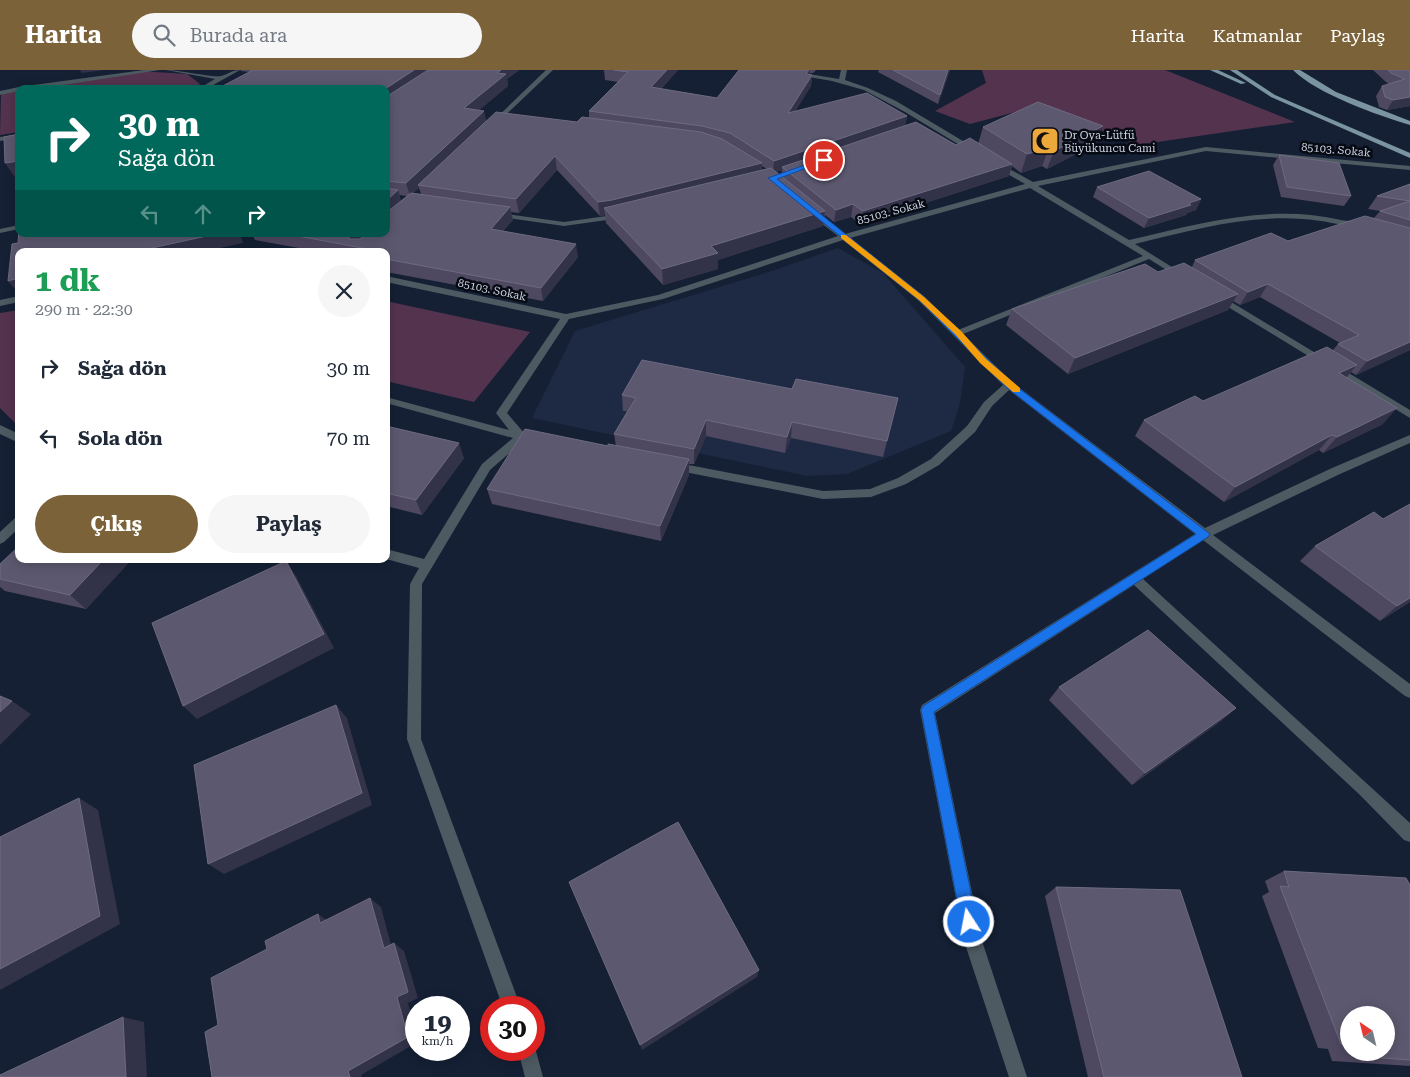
<!DOCTYPE html>
<html lang="tr">
<head>
<meta charset="utf-8">
<style>
  :root { --surface:#fff; --page:#f6f6f7; --text:#1f2937; --muted:#747a83; --accent:#7c6239 }
  body { margin:0; font-family:"Roboto Serif",serif; background:var(--page); color:var(--text); height:100vh; display:flex; flex-direction:column; font-size:19px; white-space:nowrap }
  * { box-sizing:border-box; margin:0 }
  p { font-size:16px; color:var(--muted) }
  .icon { flex:none; width:28px; height:28px; fill:none; stroke:currentColor; stroke-width:2; stroke-linecap:round; stroke-linejoin:round }
  .map { position:relative; flex:1; overflow:hidden }
  .side { position:absolute; left:15px; top:178px; width:375px; height:315px; display:flex; flex-direction:column; background:var(--surface); border-radius:10px; box-shadow:0 2px 12px #0003 }
  .side>* { flex:none }
  .guide { position:absolute; left:15px; top:15px; width:375px; height:152px; border-radius:10px; box-shadow:0 2px 12px #0003; background:#00695c; color:#fff; overflow:hidden }
  .needle { width:32px; rotate:325deg }
  .fabs { position:absolute; left:1340px; top:936px; display:grid; gap:10px }
  .fabs a { display:grid; place-items:center; width:55px; height:55px; border-radius:50%; background:var(--surface); box-shadow:0 2px 12px #0003; font-size:25px }
  .speed { position:absolute; left:405px; top:926px; display:flex; gap:10px; font-size:25px; font-weight:700; text-align:center }
  .speed>* { display:grid; place-content:center; width:65px; height:65px; border-radius:50%; background:var(--surface); box-shadow:0 2px 12px #0003; line-height:1 }
  .speed small { font-size:12px; font-weight:400 }
  .speed .limit { border:8px solid #d22; background:#fff; color:#111 }
  .pin { position:absolute; display:grid; place-items:center; width:42px; height:42px; color:#fff; margin:-21px; border:2px solid #fff; border-radius:50%; box-shadow:0 1px 5px #0007 }
  .me { position:absolute; width:55px; margin:-28px; rotate:349deg; stroke-linejoin:round; filter:drop-shadow(0 0 4px #0008) }
  .turn { display:flex; align-items:center; gap:18px; height:105px; padding:0 20px; font-size:22px }
  .turn .icon { width:65px; height:65px; stroke-width:2.5 }
  .turn b { display:block; font-size:35px; line-height:42px }
  .lanes { display:flex; align-items:center; height:48px; padding:0 20px; background:#0003; justify-content:center; gap:25px; direction:ltr }
  .lanes .off { opacity:.35 }
  .round { display:grid; place-items:center; flex:none; width:52px; height:52px; border-radius:26px; background:var(--page) }
  .overview { display:flex; align-items:center; justify-content:space-between; height:85px; padding:0 20px }
  h1 { font-size:30px; font-weight:700; line-height:38px; color:#1e9e55 }
  .action { display:flex; gap:10px; margin-top:auto; padding:10px 20px }
  .action a { flex:1; height:58px; border-radius:30px; background:var(--accent); color:#fff; font-size:20px; font-weight:700; line-height:58px; text-align:center }
  .action a+a { background:var(--page); color:var(--text) }
  ul { padding:0; list-style:none }
  li { display:flex; align-items:center; gap:15px; height:70px; padding:0 20px }
  li div { flex:1 }
  li b { display:block; font-size:19px }
  li em { font-style:normal }
  header { display:flex; align-items:center; gap:30px; box-sizing:border-box; height:70px; padding:0 25px; background:var(--accent); color:#fff }
  header strong { font-size:24px }
  nav { display:flex; gap:28px; margin-inline-start:auto; font-size:18px }
  .search { width:350px; height:45px; background:var(--page); display:flex; align-items:center; gap:12px; box-sizing:border-box; padding:0 18px; border-radius:28px; color:var(--muted); font-size:19px }
  .map>svg:first-child { display:block }
</style>
</head>
<body>
<header>
<strong>Harita</strong>
<div class="search"><svg class="icon" aria-label="search" viewBox="0 0 24 24"><circle cx="10" cy="10" r="6"/><path d="M15 15l6 6"/></svg>Burada ara</div>
<nav><a>Harita</a><a>Katmanlar</a><a>Paylaş</a></nav>
</header>
<div class="map">
<svg width="1410" height="1007" viewBox="0 0 1410 1007">
  <rect width="100%" height="100%" fill="#152035"/>
  <polygon fill="#1e2a44" points="838,178 883,203 965,297 960,333 951,361 847,404 807,406 532,348 575,261 772,201"/>
  <g fill="#54334f">
    <polygon points="982,0 1165,0 1295,52 1137,75 1041,35 970,54 935,41 986,13"/>
    <polygon points="138,1 187,4 200,14 191,19 26,19"/>
    <polygon points="19,20 19,62 0,65 1,25 7,22"/>
    <polygon points="386,231 530,262 474,332 386,311"/>
    <polygon points="19,240 19,357 0,338 0,243"/>
  </g>
  <g fill="none" stroke-linecap="round" stroke-linejoin="round">
    <g fill="#4d5a61" fill-rule="evenodd">
      <polygon points="144,0 160,0 37,19 19,19 19,21 0,25 0,21 19,17"/>
      <path d="M166 0C179 0 214 8 221 6 229 4 232 0 240 0L206 19H198L215 9Z"/>
      <polygon points="546,0 553,0 495,55 491,55 491,53"/>
      <polygon points="769,0 784,0 839,9 841,0 847,0 845,10 868,18 896,31 978,80 971,82 905,42 864,20 832,11"/>
      <polygon points="19,64 19,68 0,71 0,67"/>
      <path d="M1206 77 1410 96V100L1206 81 1038 116 1129 170C1198 154 1270 133 1341 150 1349 151 1360 152 1366 157L1362 159C1342 155 1322 150 1302 149 1245 145 1189 161 1135 174L1188 207 1181 209 1149 189 963 264 1013 313 1205 458 1332 398 1410 365V373L1340 404 1213 465 1410 614V628L1405 626 1203 470 1143 509 1410 753V772L1404 770 1360 725 1134 515 935 643 982 871 1027 1007H1009L964 871 920 640 922 635 1195 464 1009 320 992 336 975 362 939 395 906 414 871 427 823 429 669 399 667 396 673 392 823 421 870 419 898 408 931 389 967 356 984 332 1003 315 918 230 843 170 663 229 569 249 507 343 525 364 539 367 540 370 535 374 523 371 490 400 422 514 421 669 521 938H503L407 669 410 514 419 498 386 489V479L424 489 482 394 513 368 386 333V327L509 360 496 343 560 249 386 212V206L566 244 658 225 838 166 807 142V138H813L845 164 1025 114 992 95 991 93 995 91 1033 112ZM1030 118 1143 186 958 260 924 226 850 168Z"/>
      <polygon points="492,142 564,152 621,144 625,146 621,148 564,156 495,146 491,144"/>
      <polygon points="19,155 19,159 0,163 0,159"/>
      <polygon points="1218,224 1410,340 1410,348 1215,229 1213,227"/>
      <polygon points="19,226 19,232 0,236 0,230"/>
      <polygon points="0,355 19,364 19,373 0,364"/>
      <polygon points="19,447 19,458 4,472 0,474 0,462 15,448"/>
      <polygon points="534,974 543,1007 525,1007 518,980 534,980"/>
    </g>
    <g fill="#7a94a2" fill-rule="evenodd">
      <polygon points="1210,0 1218,0 1246,13 1241,14"/>
      <polygon points="1230,0 1237,0 1275,25 1410,83 1410,88 1271,27"/>
      <path d="M1293 0H1300L1336 22 1410 51V55C1377 45 1317 24 1293 0Z"/>
    </g>
  </g>
  <g fill="#4f4861" fill-rule="evenodd">
    <path d="M241 0H519L507 9 508 16 479 40 486 51 577 52 589 48V41L618 12 605 10 604 0H678L661 19 717 28 739 0H816L813 3H810V5H812L811 16 795 41 907 46 905 55 956 75 978 74 983 57 1096 74 1047 99 1042 96 1021 103 1012 96 1009 106 860 154 851 147 834 152 825 145 823 156 718 190V199L663 215 606 153 605 145 600 146 557 100 519 143 511 142 513 150 503 161 578 187 543 231 386 202V181H315L255 170 252 164H386V19L249 2 241 1ZM762 96 767 99 762 100ZM782 100 781 106 776 102ZM419 118 421 124 413 123ZM399 125 407 126 401 131Z"/>
    <polygon points="879,0 950,0 938,34 878,2"/>
    <polygon points="1373,0 1410,0 1410,36 1387,40 1379,37 1376,26 1382,16 1389,14 1386,12"/>
    <polygon points="1279,85 1351,126 1344,136 1281,127 1273,95"/>
    <polygon points="1410,114 1410,280 1356,305 1351,302 1347,307 1383,354 1323,383 1319,380 1224,432 1135,366 1144,350 1203,331 1333,280 1338,274 1340,273 1260,227 1240,235 1233,231 1228,240 1068,304 1006,255 1012,239 1158,202 1192,197 1195,190 1288,171 1374,148 1380,141 1368,139 1377,126"/>
    <polygon points="1097,117 1201,129 1196,140 1187,143 1186,145 1144,158 1093,127"/>
    <polygon points="792,319 898,328 883,387 791,368 785,383 706,366 694,394 689,394 689,405 661,471 492,434 487,419 608,376 616,376 614,364 627,341 623,341 622,325"/>
    <polygon points="386,356 464,388 422,445 386,436"/>
    <polygon points="1410,434 1410,532 1380,551 1300,491 1315,476 1383,449"/>
    <polygon points="132,489 86,539 5,521 0,517 0,494"/>
    <polygon points="1059,617 1236,638 1221,651 1132,715 1049,630"/>
    <path d="M1284 801 1410 815V996L1332 991 1328 979 1318 978 1262 826 1269 822 1265 811ZM1349 945 1386 982H1349Z"/>
    <polygon points="1056,817 1242,1007 1088,1007 1045,826"/>
  </g>
  <g fill="#323249">
    <polygon points="80,0 104,0 82,3"/>
    <polygon points="414,0 435,0 386,33 386,19 385,19"/>
    <polygon points="501,0 519,0 507,9 508,16 466,51 464,38 497,3"/>
    <polygon points="667,0 678,0 652,28 651,17"/>
    <polygon points="809,0 810,0 809,9 806,4"/>
    <polygon points="948,0 950,0 938,34 940,25"/>
    <polygon points="812,5 811,16 787,55 788,43"/>
    <polygon points="1410,27 1410,36 1387,40 1393,30"/>
    <polygon points="484,41 487,53 418,115 419,118 410,126 406,113"/>
    <polygon points="907,46 905,58 782,97 782,100 773,103 774,91"/>
    <polygon points="1103,56 1096,74 1047,99 1054,81"/>
    <polygon points="1049,78 1042,96 1021,103 1027,84"/>
    <polygon points="555,86 557,100 519,143 516,129"/>
    <polygon points="19,91 19,105 14,106 5,93"/>
    <polygon points="762,93 761,106 604,138 605,145 600,146 598,132"/>
    <polygon points="1012,94 1009,106 860,154 863,141"/>
    <polygon points="398,120 402,133 386,148 386,131"/>
    <polygon points="1201,129 1196,140 1187,143 1186,145 1144,158 1149,148"/>
    <polygon points="853,134 851,147 834,152 836,140"/>
    <polygon points="510,137 513,150 494,172 491,159"/>
    <polygon points="825,141 823,156 718,190 718,199 663,215 662,199 711,176"/>
    <polygon points="216,164 240,164 243,173 206,181 138,181"/>
    <polygon points="351,164 371,164 357,177 349,169 349,166"/>
    <polygon points="576,174 578,187 543,231 541,218"/>
    <polygon points="19,208 19,224 8,211"/>
    <polygon points="1268,214 1260,227 1240,235 1248,222"/>
    <polygon points="1238,224 1228,240 1068,304 1075,288"/>
    <polygon points="1410,272 1410,280 1356,305 1367,291"/>
    <polygon points="1357,295 1344,310 1339,303"/>
    <polygon points="1397,338 1383,354 1323,383 1337,367"/>
    <polygon points="706,350 706,366 694,394 694,379"/>
    <polygon points="792,352 791,368 785,383 787,367"/>
    <polygon points="1332,365 1319,380 1224,432 1235,417"/>
    <polygon points="459,373 464,388 422,445 416,430"/>
    <polygon points="689,389 689,405 661,471 660,456"/>
    <polygon points="104,489 132,489 86,539 70,525"/>
    <polygon points="286,491 296,506 334,578 197,649 183,636"/>
    <polygon points="1410,528 1410,532 1380,551 1397,536"/>
    <polygon points="12,631 31,644 0,675 0,642"/>
    <polygon points="336,635 347,648 372,735 224,804 208,794"/>
    <polygon points="1236,638 1221,651 1132,715 1145,703"/>
    <polygon points="79,728 98,740 120,854 0,920 0,899"/>
    <polygon points="370,828 381,837 394,886 384,878"/>
    <polygon points="318,844 331,853 320,853"/>
    <polygon points="394,873 404,881 418,928 408,933 416,963 416,973 361,1005 362,1007 350,1007 348,1001 397,927"/>
    <polygon points="759,900 757,907 642,980 640,975"/>
    <polygon points="123,947 144,952 147,1007 126,1007"/>
  </g>
  <g fill="#5c586f" stroke="#6e6b81">
    <polygon points="253,0 414,0 385,19 217,19"/>
    <polygon points="428,0 501,0 497,3 506,4 464,38 484,41 406,113 386,111 386,27"/>
    <polygon points="614,0 667,0 651,17 717,28 739,0 809,0 806,4 812,5 788,43 867,23 907,46 774,91 730,63 702,56 589,41 628,2"/>
    <polygon points="893,0 948,0 940,25"/>
    <polygon points="1388,0 1410,0 1410,27 1393,30 1385,27 1382,16 1405,9 1391,3"/>
    <polygon points="1038,32 1103,56 1054,81 1049,78 1027,84 983,57"/>
    <polygon points="496,42 577,52 582,47 701,62 722,69 762,93 612,130 598,132 555,86 516,129 418,115"/>
    <polygon points="916,52 956,75 970,68 1012,94 863,141 853,134 836,140 782,97"/>
    <polygon points="19,64 19,91 5,93 4,67"/>
    <polygon points="1279,85 1339,93 1351,126 1287,117"/>
    <polygon points="771,98 825,141 711,176 718,183 662,199 604,138"/>
    <polygon points="1149,101 1201,129 1189,133 1191,135 1149,148 1097,117"/>
    <polygon points="1410,114 1410,131 1377,126"/>
    <polygon points="386,118 398,120 386,131"/>
    <polygon points="411,123 510,137 491,159 576,174 541,218 386,189 386,181 371,181 373,180 287,164 351,164 349,166 349,169 360,169 366,164 386,164 386,143"/>
    <polygon points="1410,131 1410,150 1380,141"/>
    <polygon points="1365,146 1410,158 1410,272 1367,291 1338,274 1359,265 1268,214 1248,222 1195,190 1271,163 1288,171"/>
    <polygon points="19,158 19,164 216,164 138,181 19,181 19,208 8,211 12,174 18,173"/>
    <polygon points="1184,193 1238,224 1075,288 1012,239 1145,194 1158,202"/>
    <polygon points="1327,277 1357,295 1339,303 1397,338 1337,367 1332,365 1235,417 1144,350 1195,326 1203,331"/>
    <polygon points="642,290 792,319 796,309 898,328 887,371 792,352 787,367 706,350 694,379 614,364 636,328 622,325"/>
    <polygon points="386,356 459,373 416,430 386,423"/>
    <polygon points="525,359 608,376 608,374 689,389 660,456 487,419"/>
    <polygon points="1410,434 1410,528 1397,536 1315,476 1374,442 1383,449"/>
    <polygon points="19,476 19,489 104,489 70,525 0,509 0,494"/>
    <polygon points="286,491 324,564 183,636 152,553"/>
    <polygon points="1148,560 1236,638 1145,703 1059,617"/>
    <polygon points="0,626 12,631 0,642"/>
    <polygon points="336,635 362,723 208,794 194,695"/>
    <polygon points="79,728 100,846 0,899 0,767"/>
    <polygon points="678,752 759,900 640,975 569,812"/>
    <polygon points="1284,801 1406,808 1410,815 1410,990 1355,986 1354,982 1386,982 1386,945 1349,945 1349,974 1341,974 1280,816 1289,817"/>
    <polygon points="1056,817 1180,820 1242,1007 1104,1007"/>
    <polygon points="370,828 384,878 394,873 408,922 397,927 408,967 348,1001 350,1007 212,1007 205,962 218,955 211,908 267,879 265,871 318,844 320,853"/>
    <polygon points="123,947 126,1007 0,1007 0,1005"/>
  </g>
  <polygon fill="#1a73e8" stroke="#114b97" points="822,89 828,90 777,109 924,227 1012,313 1210,464 1208,467 934,642 977,852 974,857 969,859 963,857 961,852 921,640 923,636 1196,464 1006,317 919,230 768,108"/>
  <polygon fill="#f59e0b" points="841,165 846,165 924,227 961,261 986,289 1020,318 1020,322 1013,322 980,293 955,264 919,230 841,168"/>
  <defs>
    <symbol id="mosque-square" viewBox="-11 -11 22 22"><rect x="-9" y="-9" width="18" height="18" rx="4" fill="#eda83b" stroke="#060a13"/><path d="M3.5-4.9A6 6 0 1 0 3.5 4.9A5 5 0 1 1 3.5-4.9Z" fill="#111"/></symbol>
  </defs>
  <g fill-rule="evenodd">
    <use href="#mosque-square" x="1029" y="55" width="32" height="32"/>
  </g>
  <g text-anchor="middle" dominant-baseline="central" stroke-width="5" stroke-linejoin="round" paint-order="stroke">
    <g font-size="11" fill="#cdd4e2" stroke="#060a13" text-anchor="start">
      <text x="1064" y="65">Dr Oya-Lütfü<tspan x="1064" dy="13">Büyükuncu Cami</tspan></text>
    </g>
    <g font-size="11" fill="#cdd4e2" stroke="#060a13">
      <text transform="translate(1336 80) rotate(5)">85103. Sokak</text>
      <text transform="translate(891 142) rotate(-15)">85103. Sokak</text>
      <text transform="translate(492 220) rotate(12)">85103. Sokak</text>
    </g>
  </g>
</svg>
<div class="fabs">
<a><svg class="needle" viewBox="-14 -14 28 28"><path d="M0-13l5 13h-10z" fill="#e53935"/><path d="M0 13l5-13h-10z" fill="#747a83"/></svg></a>
</div>
<div class="speed"><div>19<small>km/h</small></div><div class="limit">30</div></div>
<div class="pin" style="left:824px;top:90px;background:#d93025"><svg class="icon" aria-label="arrive" viewBox="0 0 24 24"><path d="M6 21V4h12l-3 4 3 4H6"/></svg></div>
<svg class="me" style="left:969px;top:852px" viewBox="-20 -20 40 40"><circle r="17" fill="#1a73e8" stroke="#fff" stroke-width="3"/><path d="M0-11L8 9 0 5-8 9z" fill="#fff"/></svg>
<div class="guide">
<div class="turn"><svg class="icon" aria-label="right" viewBox="0 0 24 24"><path d="M7 20v-9h11M14 6l5 5-5 5"/></svg><div><b>30 m</b>Sağa dön</div></div>
<div class="lanes"><svg class="icon off" aria-label="left" viewBox="0 0 24 24"><path d="M17 20v-9H6M10 6l-5 5 5 5"/></svg><svg class="icon off" aria-label="ahead" viewBox="0 0 24 24"><path d="M12 20V5M6 11l6-6 6 6"/></svg><svg class="icon" aria-label="right" viewBox="0 0 24 24"><path d="M7 20v-9h11M14 6l5 5-5 5"/></svg></div>
</div>
<section class="side">
<div class="overview"><div><h1>1 dk</h1><p>290 m · 22:30</p></div><a class="round"><svg class="icon" aria-label="close" viewBox="0 0 24 24"><path d="M6 6l12 12M18 6L6 18"/></svg></a></div>
<ul>
<li><svg class="icon" aria-label="right" viewBox="0 0 24 24"><path d="M7 20v-9h11M14 6l5 5-5 5"/></svg><div><b>Sağa dön</b></div><em>30 m</em></li>
<li><svg class="icon" aria-label="left" viewBox="0 0 24 24"><path d="M17 20v-9H6M10 6l-5 5 5 5"/></svg><div><b>Sola dön</b></div><em>70 m</em></li>
</ul>
<div class="action"><a>Çıkış</a><a>Paylaş</a></div>
</section>
</div>
</body>
</html>
